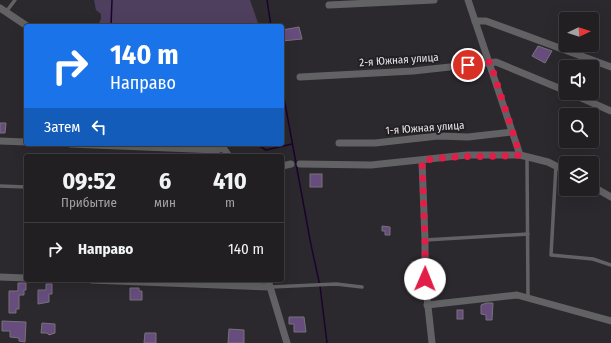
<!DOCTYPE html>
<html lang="ru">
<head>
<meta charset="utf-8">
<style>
  :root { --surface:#211f22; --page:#2d2c2f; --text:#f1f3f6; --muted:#a2a2a5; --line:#3e3d40 }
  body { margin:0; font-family:"Fira Sans Condensed",sans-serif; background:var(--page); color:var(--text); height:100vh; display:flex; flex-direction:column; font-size:15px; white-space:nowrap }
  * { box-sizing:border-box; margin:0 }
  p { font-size:13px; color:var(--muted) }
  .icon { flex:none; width:22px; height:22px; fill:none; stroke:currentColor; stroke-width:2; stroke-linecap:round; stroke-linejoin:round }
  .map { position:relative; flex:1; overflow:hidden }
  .panel { position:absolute; left:24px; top:154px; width:260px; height:128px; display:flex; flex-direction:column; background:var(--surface); border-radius:4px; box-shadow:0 4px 16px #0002,0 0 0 1px var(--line) }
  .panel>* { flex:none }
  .banner { position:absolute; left:24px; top:24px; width:260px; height:122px; border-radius:4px; box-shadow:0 4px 16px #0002,0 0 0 1px var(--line); background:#1a73e8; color:#fff; overflow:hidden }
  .needle { width:26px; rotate:86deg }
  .buttons { position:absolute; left:559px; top:12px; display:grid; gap:8px }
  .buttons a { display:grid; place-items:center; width:40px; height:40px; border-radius:4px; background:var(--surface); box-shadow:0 4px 16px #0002,0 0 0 1px var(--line); font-size:20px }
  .pin { position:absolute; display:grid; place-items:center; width:34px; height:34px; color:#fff; margin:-17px; border:2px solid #fff; border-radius:50%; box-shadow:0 1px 4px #0007 }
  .me { position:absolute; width:44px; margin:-22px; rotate:1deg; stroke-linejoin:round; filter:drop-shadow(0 0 3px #0008) }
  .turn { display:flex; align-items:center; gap:14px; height:84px; padding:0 20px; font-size:18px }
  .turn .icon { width:52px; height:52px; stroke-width:2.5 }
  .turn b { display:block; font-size:28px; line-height:34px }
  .then { display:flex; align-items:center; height:38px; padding:0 20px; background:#0003; gap:8px; font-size:15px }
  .eta { display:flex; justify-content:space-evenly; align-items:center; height:68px; text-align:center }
  .eta b { font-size:24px; font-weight:700; line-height:28px }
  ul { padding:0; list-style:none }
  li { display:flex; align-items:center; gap:12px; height:52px; padding:0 20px; border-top:1px solid var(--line) }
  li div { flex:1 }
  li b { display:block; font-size:15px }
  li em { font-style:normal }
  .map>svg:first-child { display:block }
</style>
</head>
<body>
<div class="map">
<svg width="611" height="343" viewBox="0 0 611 343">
  <rect width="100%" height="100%" fill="#2c292e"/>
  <polygon fill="#4f3f5f" points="94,0 250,0 259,26 100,26 98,25 101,19 101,14 96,10"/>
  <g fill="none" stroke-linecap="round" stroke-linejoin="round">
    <g stroke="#1c032e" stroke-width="1.5">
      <polyline points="267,0 271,26"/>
      <polyline points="111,26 112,0"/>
      <polyline points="282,87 311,245 320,286 327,343"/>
      <polyline points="256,144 266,150 292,144"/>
    </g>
  </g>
  <g fill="#664d7e" stroke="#767379">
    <polygon points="299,27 302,39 282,41 282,30"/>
    <polygon points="538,46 552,51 545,63 532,56"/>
    <polygon points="0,123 6,123 5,133 0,133"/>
    <rect x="310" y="174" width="12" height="13"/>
    <polygon points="382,226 390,227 390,235 385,235 385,231 382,231"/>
    <rect x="412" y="262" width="8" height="7"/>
    <polygon points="432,270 442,270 442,276 432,279"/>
    <polygon points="18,283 26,283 26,290 24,290 24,295 19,295 19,309 16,309 16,313 9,313 9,291 18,291"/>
    <polygon points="46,284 52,284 52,294 49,294 49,302 38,304 38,290 46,290"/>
    <polygon points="130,288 139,288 139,291 142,291 142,300 130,300"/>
    <polygon points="486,303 493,303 492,320 486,320 486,315 481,314 481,305"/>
    <rect x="457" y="310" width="6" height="9"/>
    <polygon points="289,317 304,317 306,332 294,332 294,324 289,324"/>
    <polygon points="2,321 26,322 25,342 19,341 19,338 10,337 10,331 2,331"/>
    <polygon points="42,323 55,324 55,333 49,335 47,333 41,333"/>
    <polygon points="229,329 244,330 244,343 228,343"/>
    <polygon points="145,333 156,333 156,343 144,343"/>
  </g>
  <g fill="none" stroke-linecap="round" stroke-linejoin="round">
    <g stroke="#626164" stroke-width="3.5">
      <polyline points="6,12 15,0"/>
      <polyline points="527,157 528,297"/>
      <polyline points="556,165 551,255 593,259 611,265"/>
      <polyline points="0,186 26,187"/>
      <polyline points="425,240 528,234"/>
      <polyline points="271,287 336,284 362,287"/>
    </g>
    <g stroke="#626164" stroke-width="7">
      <polyline points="468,0 520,155"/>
      <polyline points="329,5 434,0"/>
      <polyline points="0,8 27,26"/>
      <polyline points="475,21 486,21 611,67"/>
      <polyline points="300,77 413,71 496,62 566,91"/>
      <polyline points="570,93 611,111"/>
      <polyline points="0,141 26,142"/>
      <polyline points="339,143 375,143 438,136 468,137 512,132"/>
      <polyline points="70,144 217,150 223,148"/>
      <polyline points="217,144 224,149 229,156"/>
      <polyline points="422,161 425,240 425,279 432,343"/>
      <polyline points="300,164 371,165 467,155 520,155 548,162 566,171"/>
      <polyline points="282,166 291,164"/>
      <polyline points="592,186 611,197"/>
      <polyline points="0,277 26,278"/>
      <polyline points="91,280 270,287"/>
      <polyline points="268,280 287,343"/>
      <polyline points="427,305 517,295 611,321"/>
    </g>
  </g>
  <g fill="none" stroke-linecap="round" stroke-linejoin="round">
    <path stroke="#e11d48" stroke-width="7" stroke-dasharray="0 12.6" d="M425 279V240L422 161C455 154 487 158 520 155L490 62 468 65"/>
  </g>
  <g text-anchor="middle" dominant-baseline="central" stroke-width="4" stroke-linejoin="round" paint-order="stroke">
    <g font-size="11" fill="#e6e4e7" stroke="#222024">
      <text transform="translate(399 60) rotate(-4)">2-я Южная улица</text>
      <text transform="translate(425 128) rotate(-4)">1-я Южная улица</text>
    </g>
  </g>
</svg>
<div class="buttons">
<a><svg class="needle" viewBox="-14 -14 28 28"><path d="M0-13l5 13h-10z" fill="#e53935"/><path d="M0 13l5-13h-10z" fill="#a2a2a5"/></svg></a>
<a><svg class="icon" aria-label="sound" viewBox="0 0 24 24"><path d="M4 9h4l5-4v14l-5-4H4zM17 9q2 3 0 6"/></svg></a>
<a><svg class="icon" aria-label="search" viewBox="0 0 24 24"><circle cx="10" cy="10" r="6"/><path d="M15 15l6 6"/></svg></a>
<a><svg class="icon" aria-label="layers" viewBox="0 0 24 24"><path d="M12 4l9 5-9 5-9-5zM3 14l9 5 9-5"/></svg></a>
</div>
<div class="pin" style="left:468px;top:65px;background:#d93025"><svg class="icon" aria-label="arrive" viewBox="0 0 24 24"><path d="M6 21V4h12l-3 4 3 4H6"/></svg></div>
<svg class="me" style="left:425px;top:279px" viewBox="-20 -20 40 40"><circle r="19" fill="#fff"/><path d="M0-13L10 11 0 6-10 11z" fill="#e11d48"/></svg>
<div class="banner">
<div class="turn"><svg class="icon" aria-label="right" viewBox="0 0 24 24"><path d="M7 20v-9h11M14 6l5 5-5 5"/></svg><div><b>140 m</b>Направо</div></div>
<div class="then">Затем<svg class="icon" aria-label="left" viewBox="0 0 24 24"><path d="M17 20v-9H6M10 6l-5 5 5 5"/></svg></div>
</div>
<section class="panel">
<div class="eta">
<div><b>09:52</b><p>Прибытие</p></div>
<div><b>6</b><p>мин</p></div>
<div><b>410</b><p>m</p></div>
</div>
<ul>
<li><svg class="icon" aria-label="right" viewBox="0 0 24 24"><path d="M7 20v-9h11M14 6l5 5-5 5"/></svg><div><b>Направо</b></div><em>140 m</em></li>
</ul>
</section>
</div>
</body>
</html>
